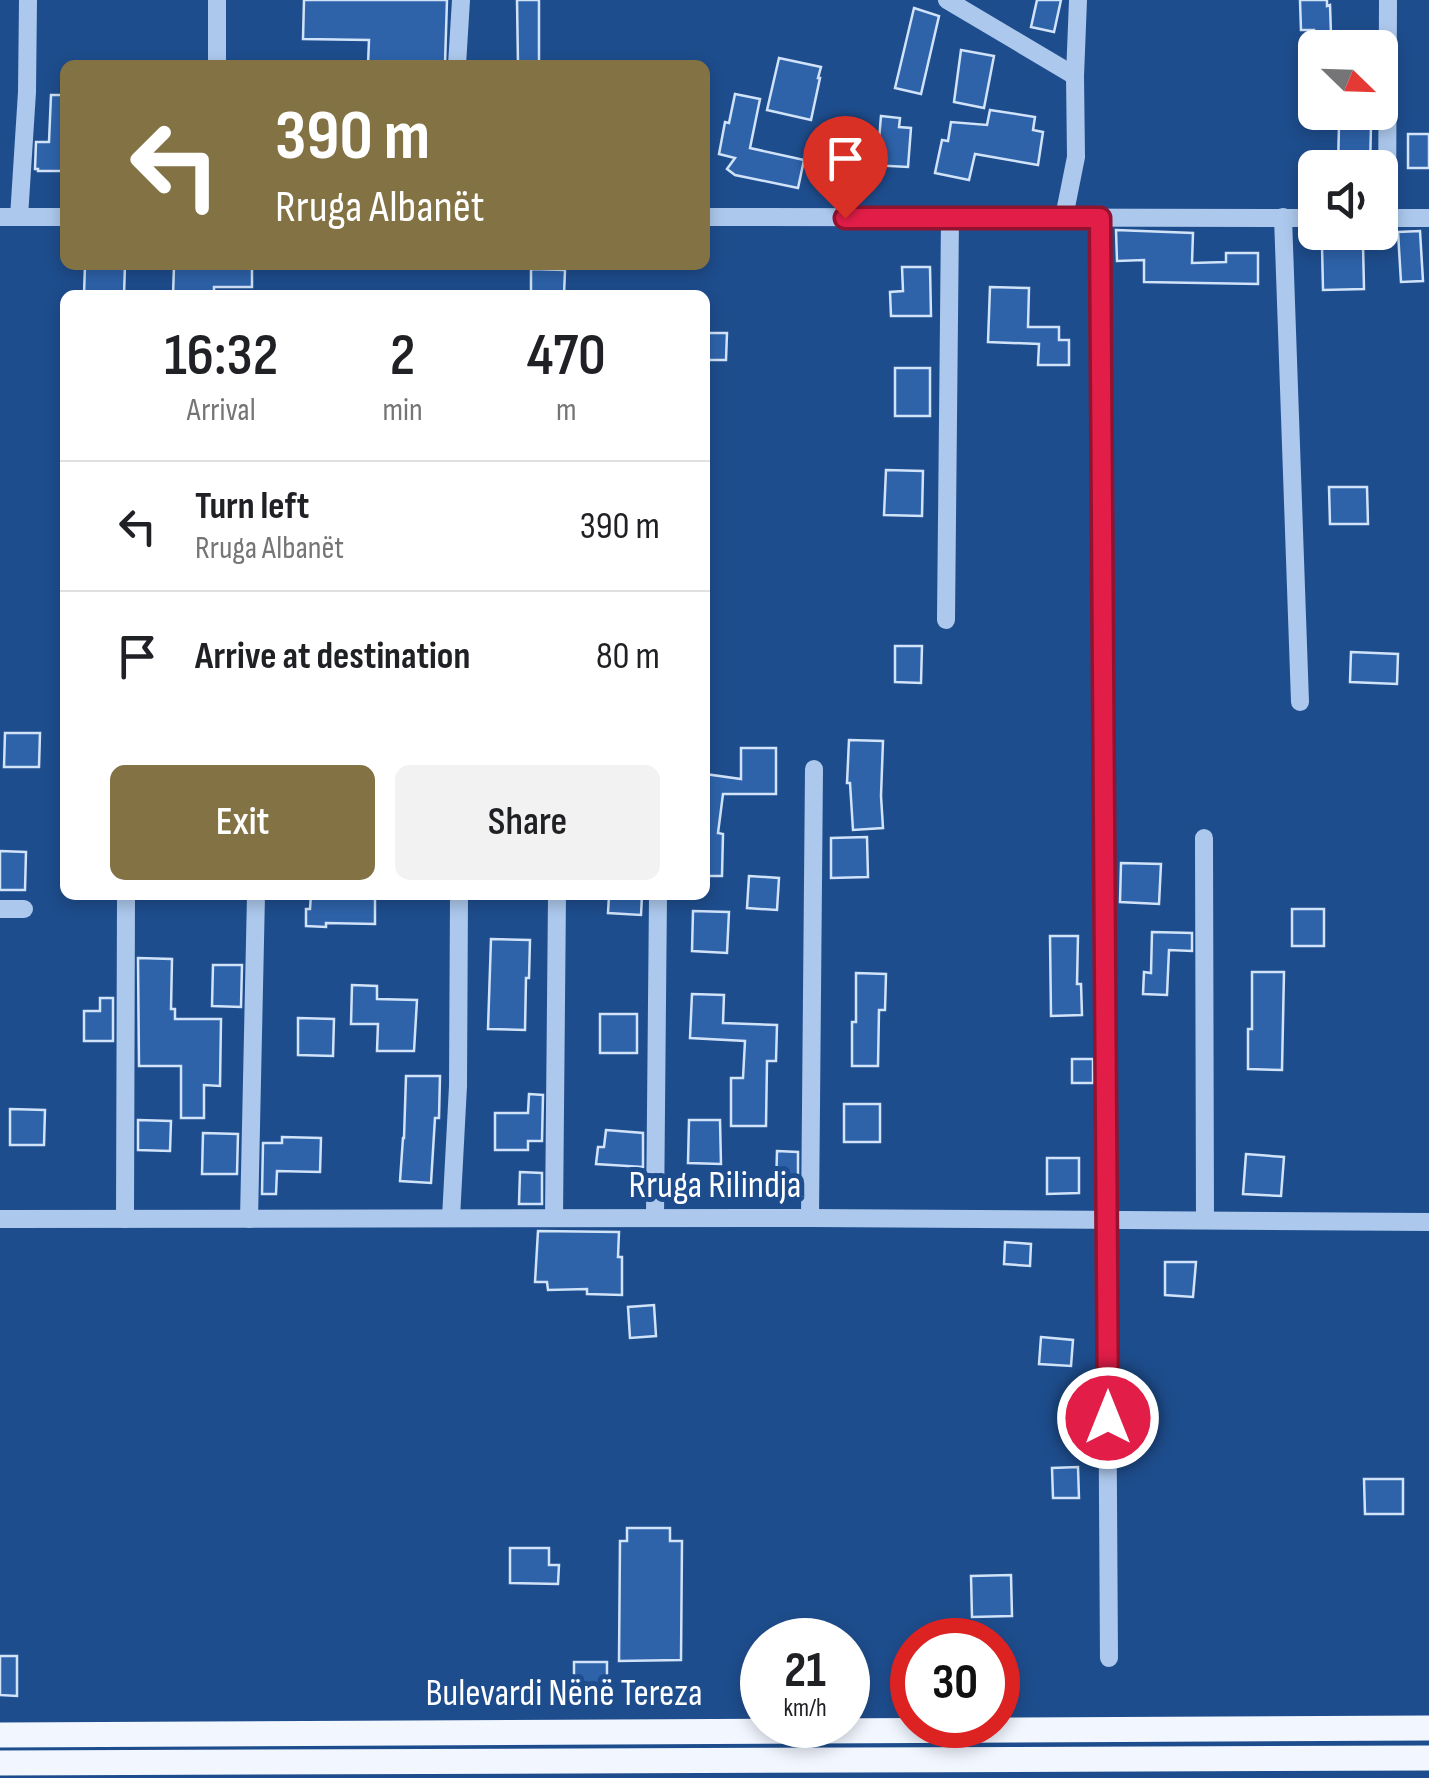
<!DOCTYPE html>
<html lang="en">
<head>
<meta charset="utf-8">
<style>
  :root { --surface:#fff; --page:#f2f2f2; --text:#202124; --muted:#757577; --line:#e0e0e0; --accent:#837244 }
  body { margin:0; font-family:"Sofia Sans Condensed",sans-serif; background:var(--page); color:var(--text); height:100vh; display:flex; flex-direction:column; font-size:38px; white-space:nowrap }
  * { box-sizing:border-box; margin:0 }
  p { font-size:32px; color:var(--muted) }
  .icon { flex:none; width:55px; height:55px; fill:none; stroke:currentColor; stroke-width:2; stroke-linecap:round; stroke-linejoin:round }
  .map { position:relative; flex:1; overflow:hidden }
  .details { position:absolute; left:60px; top:290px; width:650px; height:610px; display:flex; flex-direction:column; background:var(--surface); border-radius:15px; box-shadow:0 5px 15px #0003 }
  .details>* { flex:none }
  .top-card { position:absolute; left:60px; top:60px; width:650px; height:210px; border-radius:15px; box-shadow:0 5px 15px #0003; background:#837244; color:#fff; overflow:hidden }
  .needle { width:65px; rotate:113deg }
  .buttons { position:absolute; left:1298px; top:30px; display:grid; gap:20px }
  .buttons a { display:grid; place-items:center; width:100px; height:100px; border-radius:15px; background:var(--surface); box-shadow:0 5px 15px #0003; font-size:50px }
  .speed { position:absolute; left:740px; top:1618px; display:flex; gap:20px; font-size:50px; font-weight:700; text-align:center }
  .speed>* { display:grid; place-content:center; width:130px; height:130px; border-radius:50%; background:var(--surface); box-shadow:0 5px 15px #0003; line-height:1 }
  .speed small { font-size:25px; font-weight:400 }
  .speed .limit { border:15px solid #d22; background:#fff; color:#111 }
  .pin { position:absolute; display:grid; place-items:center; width:85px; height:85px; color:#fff; margin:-102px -42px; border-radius:50% 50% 50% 0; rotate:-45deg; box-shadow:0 0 10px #0007 }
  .pin .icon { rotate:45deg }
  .me { position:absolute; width:110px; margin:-55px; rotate:0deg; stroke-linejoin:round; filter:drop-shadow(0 0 8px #0008) }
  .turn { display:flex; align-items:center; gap:35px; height:210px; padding:0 50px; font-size:45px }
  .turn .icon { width:130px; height:130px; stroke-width:2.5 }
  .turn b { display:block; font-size:70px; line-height:85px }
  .eta { display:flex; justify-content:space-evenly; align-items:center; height:170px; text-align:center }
  .eta b { font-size:60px; font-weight:600; line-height:70px }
  .primary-button { display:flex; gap:20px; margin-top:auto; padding:20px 50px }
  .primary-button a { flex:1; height:115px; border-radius:15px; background:var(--accent); color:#fff; font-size:40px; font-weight:600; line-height:115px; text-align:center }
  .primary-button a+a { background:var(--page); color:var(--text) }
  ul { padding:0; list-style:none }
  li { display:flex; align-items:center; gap:30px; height:130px; padding:0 50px; border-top:2px solid var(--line) }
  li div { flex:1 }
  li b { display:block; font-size:38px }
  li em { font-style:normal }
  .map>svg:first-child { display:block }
</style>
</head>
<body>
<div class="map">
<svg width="1429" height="1778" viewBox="0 0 1429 1778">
  <rect width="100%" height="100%" fill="#1e4d8d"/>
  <g fill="#2e63aa" stroke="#d1e3f9" stroke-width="2.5">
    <polygon points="304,0 447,0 445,64 368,65 369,40 303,39"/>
    <polygon points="517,0 539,0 539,63 518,64"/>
    <polygon points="1037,0 1061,0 1054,32 1031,27"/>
    <polygon points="1300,0 1327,0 1327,6 1330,5 1331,34 1314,35 1314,30 1301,30"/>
    <polygon points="914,8 939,16 921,94 895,88"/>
    <polygon points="961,50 994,56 984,108 954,102"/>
    <polygon points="779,58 821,67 818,78 820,78 811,120 767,110"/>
    <polygon points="735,94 760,99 750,148 804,160 798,188 735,175 727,169 735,158 719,154 725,122 729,123"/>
    <polygon points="51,95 65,95 65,171 38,171 38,169 35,169 36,142 49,142"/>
    <polygon points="990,110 1035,117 1033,130 1043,132 1038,165 975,154 969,180 935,173 942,140 948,141 951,122 987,125"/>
    <polygon points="881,116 900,118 899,127 911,128 908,167 870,165 825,165 825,141 879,140"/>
    <polygon points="1339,125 1371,125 1370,168 1338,167"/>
    <rect x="1408" y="134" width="21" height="34"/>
    <polygon points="1116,230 1193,233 1192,263 1226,262 1226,253 1258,253 1258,284 1144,282 1144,260 1117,261"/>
    <polygon points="1420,231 1423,281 1401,282 1398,232"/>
    <polygon points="1363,244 1364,289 1323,290 1322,245"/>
    <polygon points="85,265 125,265 124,295 84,295"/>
    <polygon points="218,265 252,265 252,287 214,287 214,295 173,295 174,266"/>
    <polygon points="902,267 930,267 931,316 891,316 890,292 903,291"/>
    <polygon points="531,269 565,270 564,295 531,295"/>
    <polygon points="990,287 1029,288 1028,327 1059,327 1059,340 1069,340 1069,365 1038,365 1039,344 988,342"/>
    <polygon points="705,333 727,333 726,360 705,360"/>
    <rect x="895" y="368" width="35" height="48"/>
    <polygon points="886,470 923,471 922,516 884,515"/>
    <polygon points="1329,487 1367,487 1368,524 1330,524"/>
    <polygon points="895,646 922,646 921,683 895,682"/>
    <polygon points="1351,652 1398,654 1397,684 1350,682"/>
    <polygon points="5,733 40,733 39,767 4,767"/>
    <polygon points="849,740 883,741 881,796 883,828 853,830 850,783 847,783"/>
    <polygon points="741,748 776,748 776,794 723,794 718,833 723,834 722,876 705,876 705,774 741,779"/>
    <polygon points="867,837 868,877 831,878 831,838"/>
    <polygon points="0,851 26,852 25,890 0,890"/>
    <polygon points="1121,863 1161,864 1159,904 1120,902"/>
    <polygon points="749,876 779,878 777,910 747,908"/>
    <polygon points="311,895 375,895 375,924 326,923 326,927 306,926 306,909 310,909"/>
    <polygon points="609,895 642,895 641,915 608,913"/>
    <rect x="1292" y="909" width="32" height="37"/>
    <polygon points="693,911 729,912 727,953 692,951"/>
    <polygon points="1152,932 1192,933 1192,951 1169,950 1167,995 1143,994 1144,972 1151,973"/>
    <polygon points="1050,936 1078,936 1077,984 1081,984 1082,1015 1051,1016"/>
    <polygon points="491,939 530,940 529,978 526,978 525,1030 488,1029"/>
    <polygon points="138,958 172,959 171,1009 175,1009 175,1019 221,1019 220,1086 204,1085 204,1118 181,1118 181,1066 139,1066"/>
    <polygon points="213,965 242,965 241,1007 212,1006"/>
    <polygon points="1252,972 1284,972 1282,1070 1248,1069 1248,1029 1252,1029"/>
    <polygon points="856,973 886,974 885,1010 879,1010 878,1066 852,1066 852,1022 856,1022"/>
    <polygon points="352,985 377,986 377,999 417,1000 414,1051 377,1051 378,1024 351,1024"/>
    <polygon points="692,994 724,995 723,1023 777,1025 776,1061 767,1061 766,1126 731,1126 731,1078 743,1078 745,1041 690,1038"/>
    <polygon points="100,998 113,998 113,1041 84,1041 84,1011 100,1011"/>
    <rect x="600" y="1014" width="37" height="39"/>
    <polygon points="298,1018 334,1019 333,1056 298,1055"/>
    <rect x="1072" y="1059" width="21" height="24"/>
    <polygon points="406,1076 440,1076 439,1118 435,1118 431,1183 400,1181 403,1138 404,1138"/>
    <polygon points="529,1094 543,1095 542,1141 528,1141 528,1150 495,1150 495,1113 528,1113"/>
    <rect x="844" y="1104" width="36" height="38"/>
    <polygon points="10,1109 45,1110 44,1145 10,1145"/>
    <polygon points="138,1120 171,1121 170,1151 138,1150"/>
    <polygon points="689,1120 720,1120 721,1164 688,1163"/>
    <polygon points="606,1130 643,1133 643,1167 596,1164 598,1147 604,1147"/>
    <polygon points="203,1133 238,1134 237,1174 202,1174"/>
    <polygon points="282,1137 321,1138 320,1172 277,1171 276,1194 262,1194 263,1143 282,1143"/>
    <polygon points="777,1151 798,1152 798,1187 776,1187"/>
    <polygon points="1246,1154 1284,1157 1281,1196 1243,1194"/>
    <polygon points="1047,1158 1079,1158 1079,1193 1047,1194"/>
    <polygon points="520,1172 542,1173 542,1204 519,1204"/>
    <polygon points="538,1231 619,1232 618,1257 622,1257 622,1295 587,1294 587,1289 548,1290 547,1282 535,1282"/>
    <polygon points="1005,1242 1031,1244 1030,1266 1004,1264"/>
    <polygon points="1165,1262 1196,1262 1193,1297 1165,1295"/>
    <polygon points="654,1305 656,1336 630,1338 628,1307"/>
    <polygon points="1041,1337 1073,1340 1071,1366 1039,1364"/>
    <polygon points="1078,1467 1079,1498 1053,1498 1052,1468"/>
    <polygon points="1364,1479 1403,1479 1403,1514 1365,1514"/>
    <polygon points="627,1528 670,1528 670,1541 682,1541 681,1660 619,1661 620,1541 627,1541"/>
    <polygon points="510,1548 549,1548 549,1565 559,1565 558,1584 510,1583"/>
    <polygon points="1011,1575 1012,1616 972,1617 971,1576"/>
    <polygon points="0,1656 17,1656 17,1696 0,1695"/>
    <rect x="574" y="1662" width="33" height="41"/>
  </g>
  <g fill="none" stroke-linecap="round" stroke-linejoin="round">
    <g stroke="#acc8ec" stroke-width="18">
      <polyline points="947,0 1075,76"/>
      <polyline points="217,65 217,0"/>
      <polyline points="457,65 461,0"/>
      <polyline points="0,217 65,217"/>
      <polyline points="19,217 27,92 28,0"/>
      <polyline points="705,217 1315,218"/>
      <polyline points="1064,217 1076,157 1075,76 1078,0"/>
      <polyline points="1100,217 1109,1658"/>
      <polyline points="1283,217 1300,702"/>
      <polyline points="1380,218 1429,218"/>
      <polyline points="1387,218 1388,0"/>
      <polyline points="946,620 950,218"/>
      <polyline points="1204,838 1205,1220"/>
      <polyline points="0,909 24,909"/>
      <polyline points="554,1217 557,895"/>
      <polyline points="655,1217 658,895"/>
      <polyline points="451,1218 458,1086 459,895"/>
      <polyline points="810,1218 814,769"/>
      <polyline points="0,1219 810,1218 1429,1222"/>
      <polyline points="125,1219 126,895"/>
      <polyline points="249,1219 256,895"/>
    </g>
    <g stroke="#f1f6ff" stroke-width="25">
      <polyline points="0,1735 1429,1728"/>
      <polyline points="0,1763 1429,1758"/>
    </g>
  </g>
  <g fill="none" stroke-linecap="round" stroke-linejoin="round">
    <defs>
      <polyline id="route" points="845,218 1100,218 1108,1418"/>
    </defs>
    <use href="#route" stroke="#92132f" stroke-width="25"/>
    <use href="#route" stroke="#e11d48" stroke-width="18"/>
  </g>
  <g text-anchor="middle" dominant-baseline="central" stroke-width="10" stroke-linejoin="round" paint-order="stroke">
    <g font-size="38" fill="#fff" stroke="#1e4d8d">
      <text x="715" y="1185">Rruga Rilindja</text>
      <text x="564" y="1693">Bulevardi Nënë Tereza</text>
    </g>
  </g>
</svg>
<div class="buttons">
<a><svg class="needle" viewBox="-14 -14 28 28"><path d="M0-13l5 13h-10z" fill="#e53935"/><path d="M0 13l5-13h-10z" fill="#757577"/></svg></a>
<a><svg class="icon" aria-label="sound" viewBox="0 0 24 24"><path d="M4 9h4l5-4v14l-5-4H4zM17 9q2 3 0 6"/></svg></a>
</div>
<div class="speed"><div>21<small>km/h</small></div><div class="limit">30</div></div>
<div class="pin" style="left:845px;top:218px;background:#d93025"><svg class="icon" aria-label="arrive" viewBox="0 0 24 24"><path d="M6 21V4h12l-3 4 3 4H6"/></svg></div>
<svg class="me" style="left:1108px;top:1418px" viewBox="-20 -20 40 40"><circle r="17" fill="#e11d48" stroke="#fff" stroke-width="3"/><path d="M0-11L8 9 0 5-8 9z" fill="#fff"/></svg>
<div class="top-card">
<div class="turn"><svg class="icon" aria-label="left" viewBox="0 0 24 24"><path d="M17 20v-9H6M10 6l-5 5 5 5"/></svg><div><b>390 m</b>Rruga Albanët</div></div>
</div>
<section class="details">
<div class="eta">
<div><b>16:32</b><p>Arrival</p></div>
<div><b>2</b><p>min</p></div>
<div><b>470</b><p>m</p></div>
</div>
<ul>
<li><svg class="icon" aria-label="left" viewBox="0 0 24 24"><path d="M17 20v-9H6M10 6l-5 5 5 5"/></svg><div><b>Turn left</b><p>Rruga Albanët</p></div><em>390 m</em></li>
<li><svg class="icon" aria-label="arrive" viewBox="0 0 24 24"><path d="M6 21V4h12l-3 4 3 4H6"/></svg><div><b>Arrive at destination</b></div><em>80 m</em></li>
</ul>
<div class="primary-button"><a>Exit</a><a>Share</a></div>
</section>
</div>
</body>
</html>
